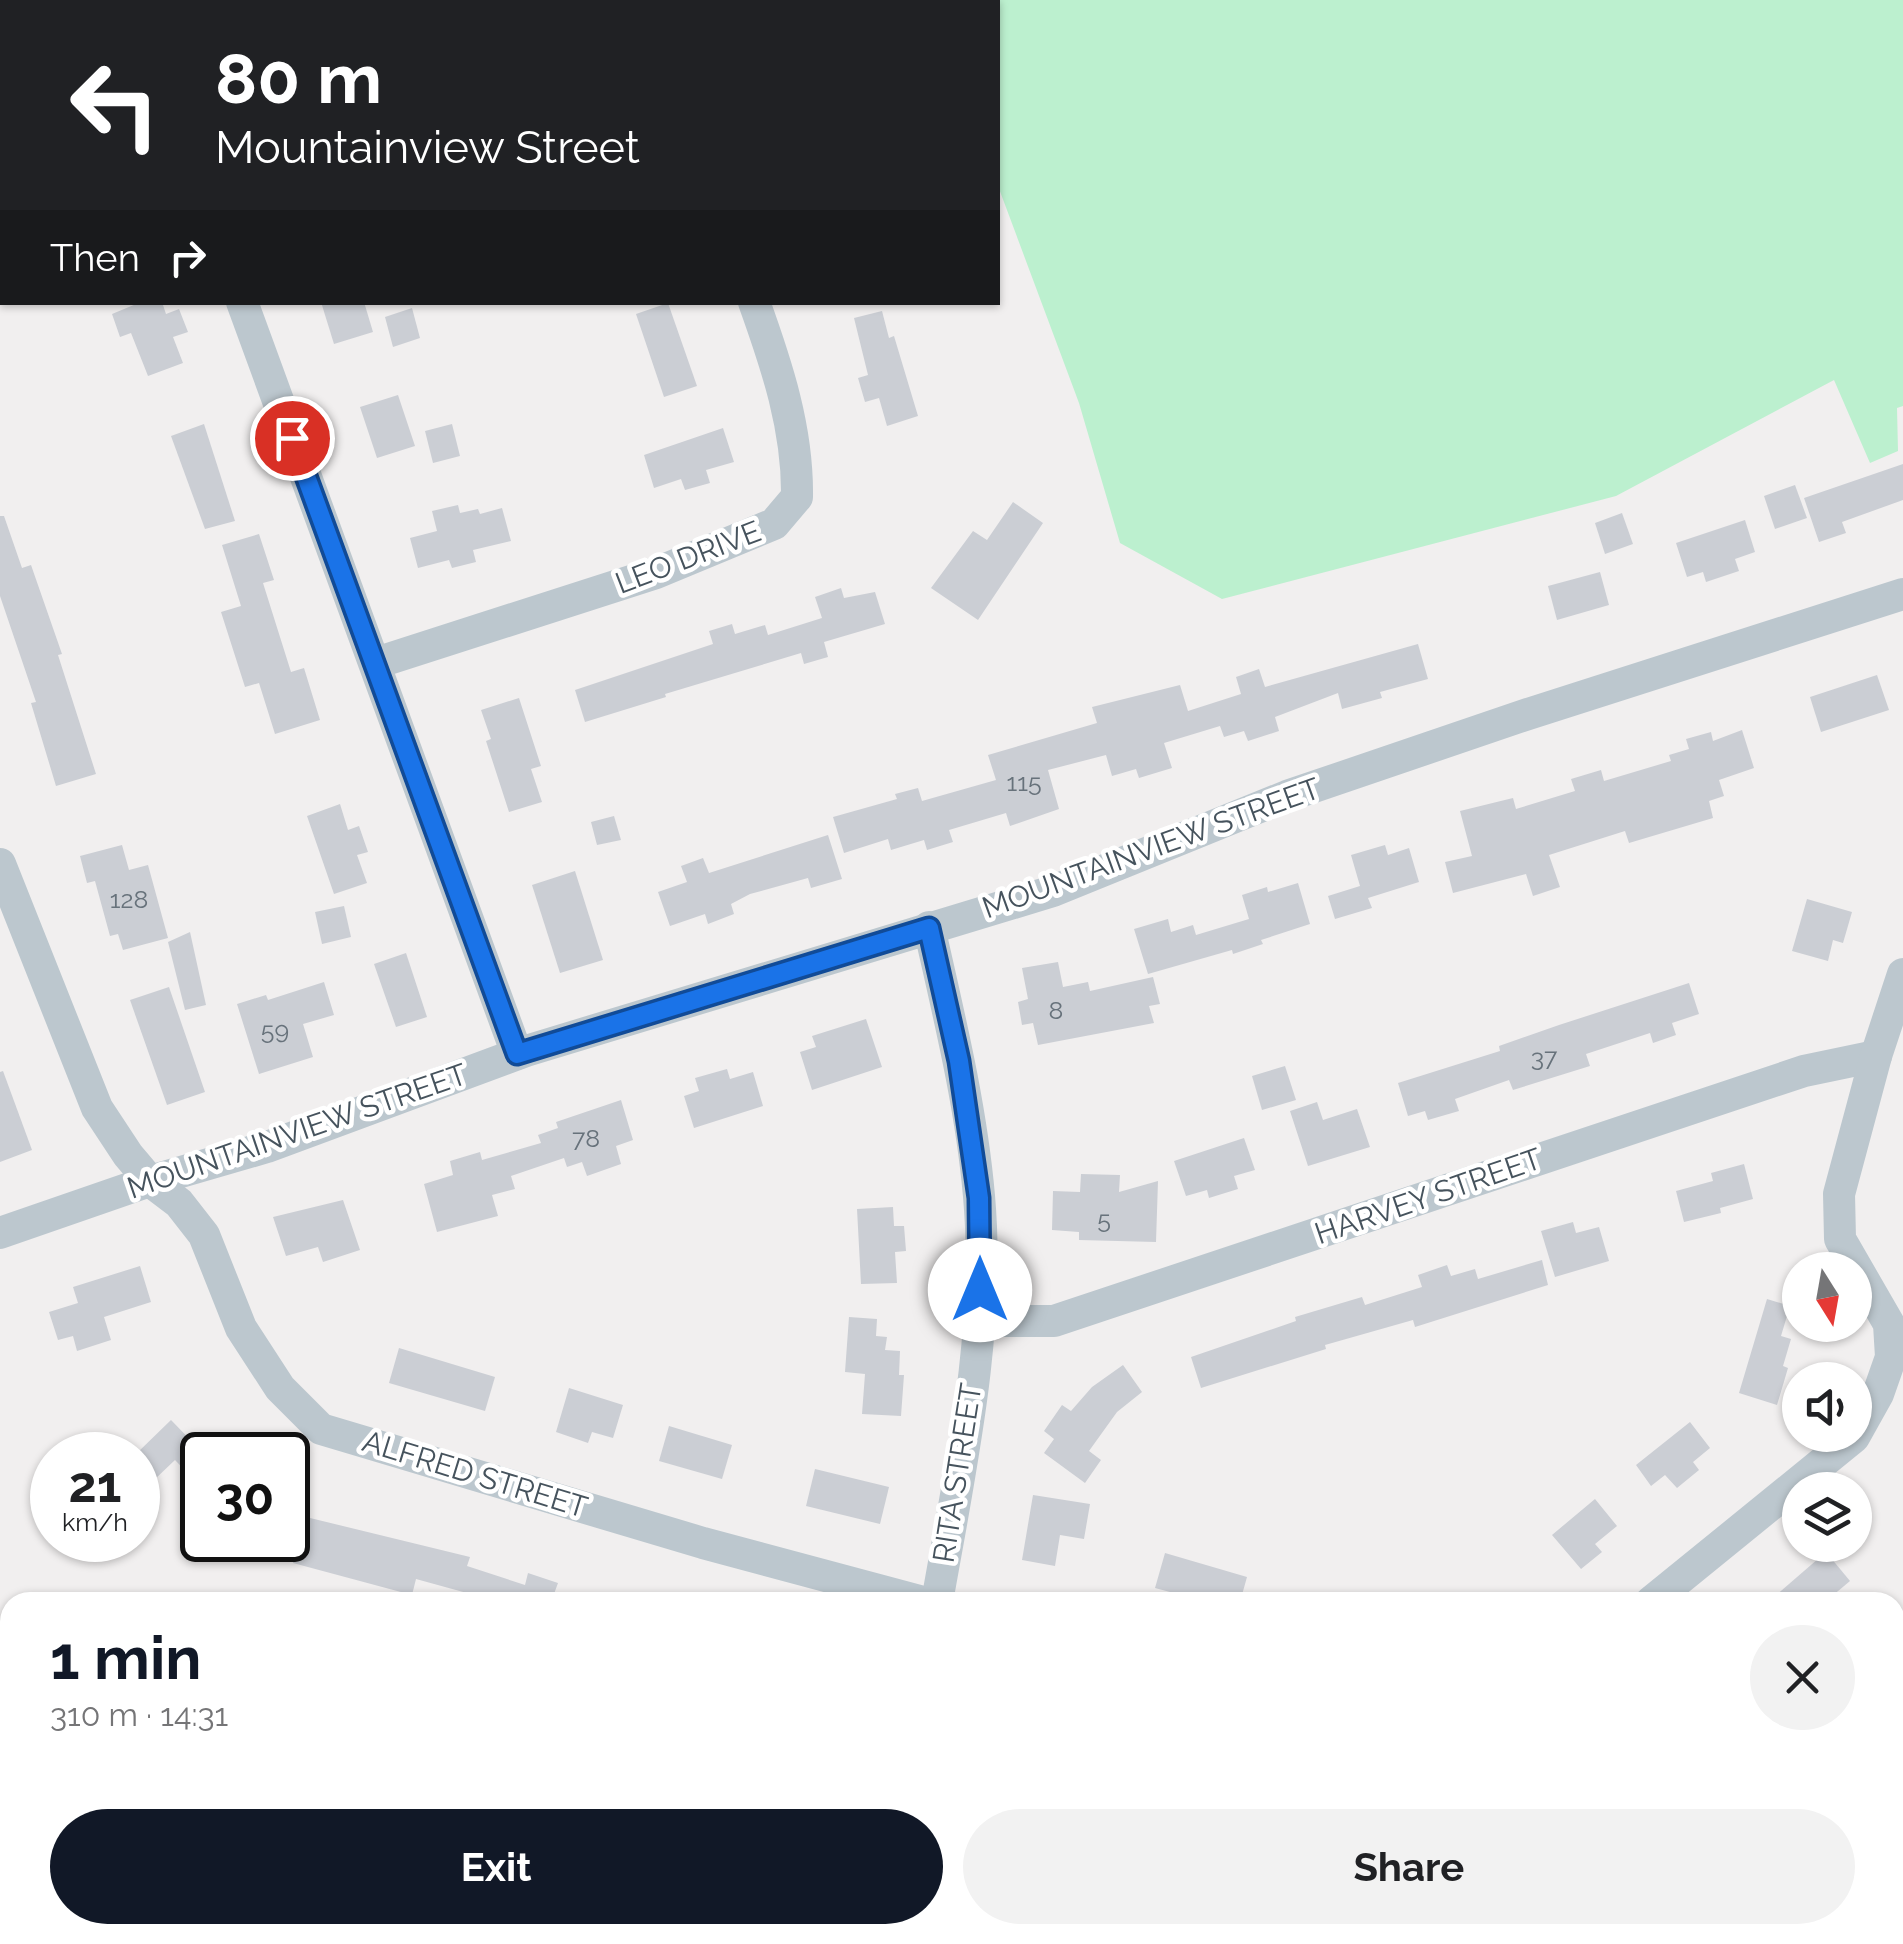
<!DOCTYPE html>
<html lang="en">
<head>
<meta charset="utf-8">
<style>
  :root { --surface:#fff; --page:#f2f2f2; --text:#202124; --muted:#757577; --accent:#111827 }
  body { margin:0; font-family:Raleway,sans-serif; background:var(--page); color:var(--text); height:100vh; display:flex; flex-direction:column; font-size:38px; white-space:nowrap }
  * { box-sizing:border-box; margin:0 }
  p { font-size:32px; color:var(--muted) }
  .icon { flex:none; width:55px; height:55px; fill:none; stroke:currentColor; stroke-width:2; stroke-linecap:round; stroke-linejoin:round }
  .map { position:relative; flex:1; overflow:hidden }
  .details { position:absolute; left:0px; top:1592px; width:1905px; height:352px; display:flex; flex-direction:column; background:var(--surface); border-radius:30px 30px 0 0; box-shadow:0 2px 8px #0004 }
  .details>* { flex:none }
  .banner { position:absolute; left:0px; top:0px; width:1000px; height:305px; box-shadow:0 2px 8px #0004; background:#202124; color:#fff; overflow:hidden }
  .needle { width:65px; rotate:169deg }
  .tools { position:absolute; left:1782px; top:1252px; display:grid; gap:20px }
  .tools a { display:grid; place-items:center; width:90px; height:90px; border-radius:50%; background:var(--surface); box-shadow:0 2px 8px #0004; font-size:50px }
  .speed { position:absolute; left:30px; top:1432px; display:flex; gap:20px; font-size:50px; font-weight:700; text-align:center }
  .speed>* { display:grid; place-content:center; width:130px; height:130px; border-radius:50%; background:var(--surface); box-shadow:0 2px 8px #0004; line-height:1 }
  .speed small { font-size:25px; font-weight:400 }
  .speed .limit { border:5px solid #111; border-radius:15px; background:#fff; color:#111 }
  .pin { position:absolute; display:grid; place-items:center; width:85px; height:85px; color:#fff; margin:-42px; border:5px solid #fff; border-radius:50%; box-shadow:0 2px 10px #0007 }
  .me { position:absolute; width:110px; margin:-55px; rotate:0deg; stroke-linejoin:round; filter:drop-shadow(0 0 8px #0008) }
  .turn { display:flex; align-items:center; gap:35px; height:210px; padding:0 50px; font-size:45px }
  .turn .icon { width:130px; height:130px; stroke-width:2.5 }
  .turn b { display:block; font-size:70px; line-height:85px }
  .then { display:flex; align-items:center; height:95px; padding:0 50px; background:#0003; gap:20px; font-size:38px }
  .round { display:grid; place-items:center; flex:none; width:105px; height:105px; border-radius:52px; background:var(--page) }
  .headline { display:flex; align-items:center; justify-content:space-between; height:170px; padding:0 50px }
  h1 { font-size:60px; font-weight:700; line-height:75px; color:var(--accent) }
  .action { display:flex; gap:20px; margin-top:auto; padding:20px 50px }
  .action a { flex:1; height:115px; border-radius:60px; background:var(--accent); color:#fff; font-size:40px; font-weight:700; line-height:115px; text-align:center }
  .action a+a { background:var(--page); color:var(--text) }
  .map>svg:first-child { display:block }
</style>
</head>
<body>
<div class="map">
<svg width="1903" height="1944" viewBox="0 0 1903 1944">
  <rect width="100%" height="100%" fill="#f1efef"/>
  <g fill="#bcf0cf">
    <polygon points="928,0 1903,0 1903,406 1897,408 1898,451 1870,463 1834,380 1616,496 1222,599 1120,543 1079,403 998,186 998,2"/>
    <polygon points="1903,1616 1903,1944 1553,1944 1562,1935 1895,1935 1895,1620"/>
  </g>
  <g fill="#cbced4">
    <polygon points="141,302 162,302 166,314 179,309 188,332 173,337 183,363 148,376 131,333 120,337 112,314"/>
    <polygon points="321,302 364,302 373,332 334,344"/>
    <polygon points="668,303 697,386 664,397 636,314"/>
    <polygon points="412,308 420,338 393,347 385,317"/>
    <polygon points="882,311 889,338 894,336 918,416 887,426 879,398 865,402 858,378 868,375 854,318"/>
    <polygon points="398,395 415,446 377,458 360,407"/>
    <polygon points="204,424 235,521 205,529 171,436"/>
    <polygon points="452,424 460,456 433,463 425,431"/>
    <polygon points="723,428 734,462 706,470 710,483 685,490 681,479 654,488 644,455"/>
    <polygon points="1903,464 1903,500 1842,522 1846,533 1819,542 1804,498"/>
    <polygon points="1795,485 1807,518 1775,529 1764,496"/>
    <polygon points="1013,502 1043,523 978,620 931,588 973,531 987,540"/>
    <polygon points="458,505 460,513 478,509 480,514 502,508 511,541 473,550 476,562 452,568 449,560 418,568 410,538 437,531 432,511"/>
    <polygon points="1622,513 1633,544 1605,554 1595,523"/>
    <polygon points="0,516 4,516 22,568 31,565 62,654 58,655 96,774 56,786 31,703 36,702 0,596"/>
    <polygon points="1745,520 1755,552 1735,559 1739,571 1706,582 1703,572 1687,577 1676,543"/>
    <polygon points="259,534 274,580 263,583 291,672 304,668 320,720 275,734 259,683 245,687 221,612 241,606 222,545"/>
    <polygon points="1600,572 1609,605 1557,620 1548,586"/>
    <polygon points="841,588 844,598 875,592 885,624 824,642 828,657 804,664 801,653 665,694 666,697 585,722 575,690 713,644 709,631 732,624 735,634 765,625 768,635 822,618 815,597"/>
    <polygon points="1418,644 1428,679 1380,692 1382,698 1342,709 1338,693 1275,717 1279,731 1248,741 1244,731 1224,737 1220,726 1164,743 1172,768 1139,778 1136,769 1112,776 1106,755 1048,770 1059,809 1010,826 1006,813 949,830 953,842 927,850 924,840 891,850 888,839 844,853 833,817 897,799 895,794 918,788 922,801 996,780 988,755 1097,723 1092,707 1180,685 1188,711 1241,694 1236,677 1259,669 1265,687"/>
    <polygon points="1877,675 1889,710 1821,732 1810,697"/>
    <polygon points="519,698 541,766 531,769 542,802 509,812 486,741 491,739 481,710"/>
    <polygon points="1742,730 1754,768 1719,780 1724,796 1709,801 1713,818 1629,843 1625,831 1549,855 1560,887 1533,896 1526,874 1453,893 1445,862 1472,856 1460,811 1513,798 1516,809 1575,791 1571,779 1601,770 1604,781 1671,761 1669,755 1689,749 1686,739 1711,732 1713,741"/>
    <polygon points="340,804 348,830 359,826 368,852 357,855 367,883 334,894 307,816"/>
    <polygon points="614,816 621,840 597,845 591,822"/>
    <polygon points="828,835 842,879 811,888 808,878 750,894 731,904 734,914 708,924 705,914 670,926 658,892 687,882 681,866 703,858 709,873"/>
    <polygon points="122,845 129,870 148,865 168,938 123,950 118,934 110,936 95,881 87,883 80,856"/>
    <polygon points="1385,845 1388,855 1409,848 1419,882 1368,898 1372,908 1335,919 1328,896 1360,886 1351,855"/>
    <polygon points="575,871 603,960 560,973 532,885"/>
    <polygon points="1298,883 1310,924 1261,940 1263,944 1233,954 1232,950 1148,974 1134,929 1168,919 1171,932 1193,925 1196,935 1249,919 1242,895 1267,887 1268,892"/>
    <polygon points="1807,899 1852,912 1843,943 1833,940 1828,961 1792,951"/>
    <polygon points="344,906 351,937 322,944 315,912"/>
    <polygon points="190,932 206,1005 185,1010 168,942"/>
    <polygon points="406,953 427,1017 396,1027 374,964"/>
    <polygon points="1058,962 1063,987 1088,982 1090,991 1153,977 1160,1004 1149,1006 1154,1023 1038,1045 1033,1023 1022,1025 1018,1002 1028,999 1022,968"/>
    <polygon points="324,982 334,1015 303,1024 313,1057 259,1074 237,1004 266,995 268,1000"/>
    <polygon points="1689,983 1699,1014 1672,1023 1676,1035 1653,1043 1650,1033 1586,1054 1590,1066 1513,1090 1509,1080 1455,1099 1459,1111 1428,1120 1425,1111 1408,1116 1398,1083 1500,1051 1499,1046 1559,1025"/>
    <polygon points="169,987 205,1092 167,1105 130,1000"/>
    <polygon points="866,1019 882,1067 812,1090 800,1052 816,1047 812,1036"/>
    <polygon points="1285,1066 1296,1100 1262,1110 1252,1076"/>
    <polygon points="727,1069 730,1079 753,1072 763,1106 694,1128 684,1096 699,1091 695,1078"/>
    <polygon points="3,1071 32,1150 0,1162 0,1072"/>
    <polygon points="621,1100 633,1140 616,1146 621,1164 587,1176 582,1162 567,1167 564,1158 511,1176 515,1189 492,1195 498,1216 437,1232 424,1184 453,1175 450,1161 480,1152 482,1160 541,1143 538,1135 558,1128 556,1122"/>
    <polygon points="1317,1102 1323,1120 1357,1109 1370,1147 1308,1166 1290,1111"/>
    <polygon points="1244,1138 1255,1170 1234,1176 1238,1189 1209,1198 1207,1190 1186,1196 1174,1161"/>
    <polygon points="1744,1164 1753,1199 1720,1208 1721,1213 1684,1222 1676,1191 1713,1181 1711,1173"/>
    <polygon points="1081,1174 1120,1175 1119,1192 1158,1181 1156,1242 1079,1240 1079,1232 1052,1230 1053,1191 1080,1192"/>
    <polygon points="343,1200 360,1250 323,1262 318,1247 286,1256 273,1217"/>
    <polygon points="893,1207 894,1226 904,1226 906,1251 895,1252 897,1283 861,1284 857,1209"/>
    <polygon points="1573,1222 1576,1233 1599,1227 1609,1261 1555,1277 1541,1231"/>
    <polygon points="1542,1260 1548,1285 1415,1327 1413,1320 1325,1345 1326,1349 1201,1388 1191,1357 1296,1321 1295,1317 1362,1297 1365,1305 1422,1287 1418,1275 1447,1265 1451,1276 1475,1269 1478,1279"/>
    <polygon points="140,1266 151,1302 104,1317 111,1340 77,1351 73,1336 58,1340 49,1312 78,1303 73,1287"/>
    <polygon points="1767,1299 1790,1306 1781,1336 1791,1339 1783,1366 1788,1368 1777,1405 1739,1393"/>
    <polygon points="849,1317 877,1319 876,1336 887,1337 885,1350 900,1351 899,1375 904,1375 901,1416 862,1414 865,1374 845,1372"/>
    <polygon points="399,1348 495,1377 485,1411 389,1383"/>
    <polygon points="1123,1365 1142,1392 1117,1412 1089,1451 1101,1460 1085,1483 1044,1453 1054,1439 1044,1431 1062,1405 1071,1411 1092,1387"/>
    <polygon points="569,1388 623,1405 613,1438 592,1432 588,1443 556,1432"/>
    <polygon points="171,1420 202,1452 202,1488 175,1460 154,1480 138,1463 135,1455"/>
    <polygon points="1690,1422 1710,1448 1693,1462 1699,1470 1677,1488 1665,1475 1651,1486 1636,1465"/>
    <polygon points="669,1426 732,1445 722,1479 659,1461"/>
    <polygon points="815,1469 889,1487 880,1524 806,1506"/>
    <polygon points="1033,1495 1090,1504 1084,1539 1060,1535 1055,1566 1022,1560"/>
    <polygon points="1595,1499 1617,1526 1595,1544 1602,1552 1581,1569 1552,1535"/>
    <polygon points="306,1517 470,1557 467,1566 525,1585 528,1573 558,1583 554,1594 563,1597 562,1602 484,1602 485,1598 416,1579 412,1595 293,1563"/>
    <polygon points="1826,1552 1850,1581 1825,1602 1768,1602"/>
    <polygon points="1165,1553 1247,1577 1240,1602 1183,1602 1185,1596 1155,1588"/>
  </g>
  <g fill="none" stroke-linecap="round" stroke-linejoin="round">
    <g stroke="#bcc7ce" stroke-width="32">
      <polyline points="132,0 133,2"/>
      <polyline points="643,0 644,2"/>
      <polyline points="242,302 517,1054"/>
      <path d="M376 663 656 573 774 524 797 497C798 429 777 366 754 302"/>
      <polyline points="0,864 97,1108 128,1155 150,1181 179,1203 204,1235 241,1328 280,1388 321,1429 703,1543 923,1602"/>
      <path d="M929 927C949 1016 971 1105 979 1196 991 1331 960 1470 937 1602"/>
      <polyline points="0,1233 150,1181 267,1147 526,1051 1053,891 1287,796 1528,714 1903,594"/>
      <polyline points="980,1321 1054,1321 1804,1071 1876,1056"/>
      <polyline points="1651,1602 1854,1437 1878,1394 1891,1357 1889,1324 1840,1239 1839,1194 1876,1056 1903,974"/>
      <polyline points="0,1787 10,1790"/>
      <polyline points="531,1935 563,1944"/>
      <polyline points="1239,1944 1249,1935"/>
    </g>
  </g>
  <g fill="none" stroke-linecap="round" stroke-linejoin="round">
    <defs>
      <polyline id="route" points="292,438 517,1054 929,928 959,1061 979,1198 980,1290"/>
    </defs>
    <use href="#route" stroke="#114b97" stroke-width="25"/>
    <use href="#route" stroke="#1a73e8" stroke-width="18"/>
  </g>
  <g text-anchor="middle" dominant-baseline="central" stroke-width="9" stroke-linejoin="round" paint-order="stroke">
    <g font-size="25" fill="#67727b">
      <text x="1024" y="782">115</text>
      <text x="129" y="899">128</text>
      <text x="1056" y="1010">8</text>
      <text x="275" y="1030">59</text>
      <text x="1544" y="1057">37</text>
      <text x="586" y="1138">78</text>
      <text x="1104" y="1219">5</text>
    </g>
    <g font-size="30" fill="#46535d" stroke="#fff">
      <text transform="translate(688 557) rotate(-21)">LEO DRIVE</text>
      <text transform="translate(1151 848) rotate(-20)">MOUNTAINVIEW STREET</text>
      <text transform="translate(297 1131) rotate(-19)">MOUNTAINVIEW STREET</text>
      <text transform="translate(1428 1196) rotate(-19)">HARVEY STREET</text>
      <text transform="translate(957 1473) rotate(-81)">RITA STREET</text>
      <text transform="translate(475 1474) rotate(17)">ALFRED STREET</text>
    </g>
  </g>
</svg>
<div class="tools">
<a><svg class="needle" viewBox="-14 -14 28 28"><path d="M0-13l5 13h-10z" fill="#e53935"/><path d="M0 13l5-13h-10z" fill="#757577"/></svg></a>
<a><svg class="icon" aria-label="sound" viewBox="0 0 24 24"><path d="M4 9h4l5-4v14l-5-4H4zM17 9q2 3 0 6"/></svg></a>
<a><svg class="icon" aria-label="layers" viewBox="0 0 24 24"><path d="M12 4l9 5-9 5-9-5zM3 14l9 5 9-5"/></svg></a>
</div>
<div class="speed"><div>21<small>km/h</small></div><div class="limit">30</div></div>
<div class="pin" style="left:292px;top:438px;background:#d93025"><svg class="icon" aria-label="arrive" viewBox="0 0 24 24"><path d="M6 21V4h12l-3 4 3 4H6"/></svg></div>
<svg class="me" style="left:980px;top:1290px" viewBox="-20 -20 40 40"><circle r="19" fill="#fff"/><path d="M0-13L10 11 0 6-10 11z" fill="#1a73e8"/></svg>
<div class="banner">
<div class="turn"><svg class="icon" aria-label="left" viewBox="0 0 24 24"><path d="M17 20v-9H6M10 6l-5 5 5 5"/></svg><div><b>80 m</b>Mountainview Street</div></div>
<div class="then">Then<svg class="icon" aria-label="right" viewBox="0 0 24 24"><path d="M7 20v-9h11M14 6l5 5-5 5"/></svg></div>
</div>
<section class="details">
<div class="headline"><div><h1>1 min</h1><p>310 m · 14:31</p></div><a class="round"><svg class="icon" aria-label="close" viewBox="0 0 24 24"><path d="M6 6l12 12M18 6L6 18"/></svg></a></div>
<div class="action"><a>Exit</a><a>Share</a></div>
</section>
</div>
</body>
</html>
